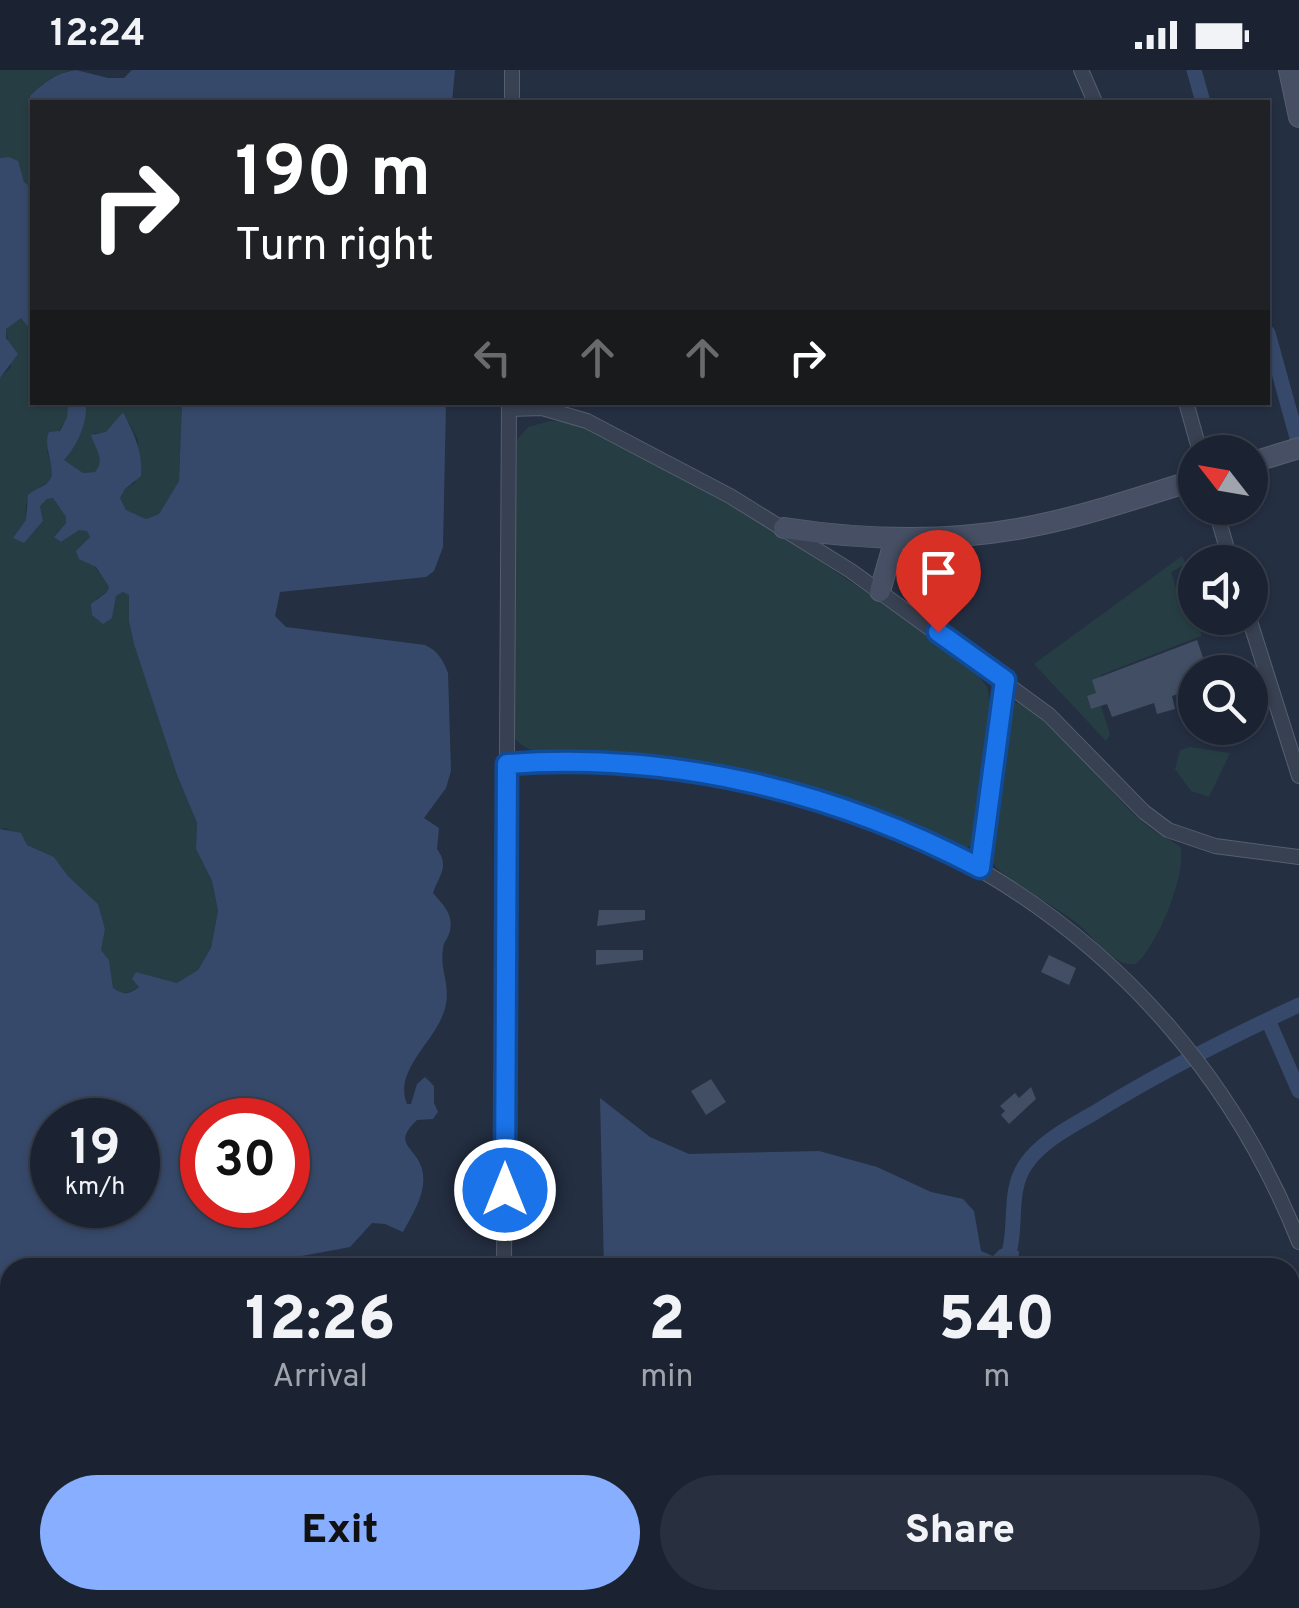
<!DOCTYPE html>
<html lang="en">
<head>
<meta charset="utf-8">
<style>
  :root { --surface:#1b2332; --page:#282f3e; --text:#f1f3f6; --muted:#a0a4ac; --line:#39404d; --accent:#87aeff }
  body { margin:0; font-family:Overpass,sans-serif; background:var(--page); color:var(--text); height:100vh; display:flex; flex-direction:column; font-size:38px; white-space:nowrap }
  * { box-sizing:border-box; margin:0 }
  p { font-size:32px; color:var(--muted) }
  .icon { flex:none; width:55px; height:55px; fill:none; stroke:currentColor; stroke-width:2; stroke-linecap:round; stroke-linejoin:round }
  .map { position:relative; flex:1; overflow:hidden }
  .drawer { position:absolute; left:0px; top:1188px; width:1300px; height:352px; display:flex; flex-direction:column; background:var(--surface); border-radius:30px 30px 0 0; box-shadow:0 2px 8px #0004,0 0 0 2px var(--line) }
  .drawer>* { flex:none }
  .banner { position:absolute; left:30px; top:30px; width:1240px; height:305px; border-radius:0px; box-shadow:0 2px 8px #0004,0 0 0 2px var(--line); background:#202124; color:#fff; overflow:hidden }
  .needle { width:65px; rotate:301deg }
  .buttons { position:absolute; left:1178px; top:365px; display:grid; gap:20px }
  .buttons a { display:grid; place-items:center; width:90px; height:90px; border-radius:50%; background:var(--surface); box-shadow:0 2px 8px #0004,0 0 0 2px var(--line); font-size:50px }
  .speed { position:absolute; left:30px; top:1028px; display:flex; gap:20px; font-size:50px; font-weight:700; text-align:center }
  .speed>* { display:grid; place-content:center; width:130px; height:130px; border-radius:50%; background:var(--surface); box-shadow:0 2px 8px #0004,0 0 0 2px var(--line); line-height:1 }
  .speed small { font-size:25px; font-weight:400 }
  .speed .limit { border:15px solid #d22; background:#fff; color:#111 }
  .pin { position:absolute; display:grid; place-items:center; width:85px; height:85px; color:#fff; margin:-102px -42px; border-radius:50% 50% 50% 0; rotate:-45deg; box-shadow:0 0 10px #0007 }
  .pin .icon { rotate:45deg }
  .me { position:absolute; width:110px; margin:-55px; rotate:0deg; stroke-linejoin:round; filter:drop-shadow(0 0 8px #0008) }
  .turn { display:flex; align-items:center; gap:35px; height:210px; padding:0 40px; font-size:45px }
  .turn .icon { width:130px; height:130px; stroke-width:2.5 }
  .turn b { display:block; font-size:70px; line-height:85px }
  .lanes { display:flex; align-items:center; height:95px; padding:0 40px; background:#0003; justify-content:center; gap:50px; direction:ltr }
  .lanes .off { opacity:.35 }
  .eta { display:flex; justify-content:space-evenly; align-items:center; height:170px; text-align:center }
  .eta b { font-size:60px; font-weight:800; line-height:70px }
  .primary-button { display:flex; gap:20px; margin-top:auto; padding:20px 40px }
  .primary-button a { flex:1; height:115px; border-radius:60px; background:var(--accent); color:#111; font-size:40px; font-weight:800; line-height:115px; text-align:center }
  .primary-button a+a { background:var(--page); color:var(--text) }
  .status { display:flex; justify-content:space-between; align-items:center; height:70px; padding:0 50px; background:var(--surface); direction:ltr }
  .status svg { height:28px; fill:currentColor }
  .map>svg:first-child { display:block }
</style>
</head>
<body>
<div class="status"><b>12:24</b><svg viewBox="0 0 49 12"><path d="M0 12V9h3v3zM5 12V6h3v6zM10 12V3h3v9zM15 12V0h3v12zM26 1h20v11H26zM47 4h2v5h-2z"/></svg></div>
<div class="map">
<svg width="1299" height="1538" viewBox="0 0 1299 1538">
  <rect width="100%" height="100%" fill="#242f42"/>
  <g fill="#263e43">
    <path d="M0 0H76C56 2 44 12 30 26L32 118 24 112 9 87 0 88Z"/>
    <path d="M21 247 32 262V332L68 333 67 347 47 381 53 401 49 412C25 426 19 436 33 463L43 451 40 436 47 429 53 428 66 447V453L54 466 61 472 79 460H87L90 467 83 476C89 492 100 502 109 517L107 522 96 529 112 548 116 526 123 522 129 525V551L134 573 177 705 197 753 196 779 212 811 218 842 211 878 198 900 177 913 136 902 139 916C128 924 124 925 113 918L109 890 101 880 105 859 98 834 68 806 54 787 27 775 6 758 0 759V308L11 297 6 259Z"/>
    <path d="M85 333H182L179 411 159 444 146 449 126 440 120 428 125 419 135 413 138 370 123 342 106 363H94C98 377 105 390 95 402L83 403 64 390C77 376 88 352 85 333Z"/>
    <path d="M550 351C583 350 612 371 641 385 757 445 862 519 969 593L987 617 990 631C988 656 986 752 978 769 975 775 970 776 965 779L960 778C850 722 751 695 629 686 600 684 528 695 513 665L517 370 528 357Z"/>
    <polygon points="1182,486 1186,494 1171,502 1185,545 1201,548 1201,566 1101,605 1096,623 1087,627 1091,639 1101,636 1110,664 1106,671 1034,594"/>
    <path d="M1013 632C1043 636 1112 726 1140 750 1153 761 1166 768 1180 776 1188 802 1157 876 1136 894 1128 894 1127 895 1120 891 1103 883 1092 866 1078 854 1056 835 1000 809 988 787L1008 640Z"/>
    <polygon points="1190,677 1230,683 1209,727 1191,721 1175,699 1180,680"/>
  </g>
  <g fill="#37496a" fill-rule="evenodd">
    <path d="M76 0 108 8H124L132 0H455L452 32H32V55L30 26C44 12 56 3 76 0Z"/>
    <polygon points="9,87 18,91 24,112 32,118 32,262 21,248 6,259 6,268 18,284 0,308 0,88"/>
    <path d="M68 333 86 335C87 354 77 376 64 390L83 403 95 402C106 389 95 379 91 365L106 362 123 342C134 364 143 381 141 406L125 419 120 428 126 440 146 449 159 444 179 411 182 333H446L443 477 434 501 426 507 280 522 275 546 286 557 425 575C438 581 443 590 448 603L451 701 446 718 424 748 439 758 437 779C450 797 439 805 433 823 444 836 455 845 449 864 446 872 444 870 443 879 439 904 455 919 441 949 429 976 394 1003 407 1034H411L417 1014 425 1007 434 1016V1033L438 1042 433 1049 417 1050C391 1075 415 1075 422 1099 428 1121 413 1143 403 1162L385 1154 372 1153 350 1177 286 1189 277 1197 10 1198V1530H436L433 1538H0V759L21 763 27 775 54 787 68 806 98 834 105 859 101 880 109 890 113 918C124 925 128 925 139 917L132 909 136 902 177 913 198 900 211 878 218 841 212 811 196 779 197 753 177 705 134 574 129 551V525L123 522 116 526 112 548 103 554 92 545 91 534 107 522 109 517 96 497 79 489 76 481 90 467 87 461 79 460 61 472 54 467 66 453V447L53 428 47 429 40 436 43 451 24 473 13 468 26 450 28 425C34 419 45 417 49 411 58 400 42 378 49 362L60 361 67 347ZM52 1050H138V1135H52ZM202 1050H288V1135H202Z"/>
    <polygon points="600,1028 650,1067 689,1084 819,1081 877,1097 931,1122 963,1129 974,1141 981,1181 993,1186 1000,1179 1019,1181 1018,1197 604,1197"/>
    <polygon points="604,1530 808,1530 809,1538 604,1538"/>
  </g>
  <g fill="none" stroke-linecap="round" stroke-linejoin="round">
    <g stroke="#37496a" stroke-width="15">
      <polyline points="1194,0 1203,32"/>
      <polyline points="1268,263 1299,375"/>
      <polyline points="1268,950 1299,1021"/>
      <path d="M1002 1198C1022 1166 1004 1126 1026 1094 1042 1071 1070 1057 1094 1043 1160 1002 1228 968 1299 935"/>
    </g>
  </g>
  <g fill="#424e64">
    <polygon points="1197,570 1208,602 1195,602 1195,618 1172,626 1175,639 1157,644 1154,633 1112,647 1107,634 1091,639 1087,626 1096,623 1092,610"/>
    <polygon points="599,840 645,840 645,850 597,856"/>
    <polygon points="596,880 643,880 643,890 596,895"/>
    <polygon points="1049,885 1076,898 1069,915 1041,902"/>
    <polygon points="711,1009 726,1032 706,1045 691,1021"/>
    <polygon points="1031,1017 1036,1029 1009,1054 1001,1045 1005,1041 1000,1036 1015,1023 1019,1028"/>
  </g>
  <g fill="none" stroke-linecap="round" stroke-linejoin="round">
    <defs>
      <g id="street">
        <polyline points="1081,0 1095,32"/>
        <polyline points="512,32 512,0"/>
        <polyline points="1186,332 1200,382"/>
        <polyline points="509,339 542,338 587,351 730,426 851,501 1049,645 1144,742 1168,760 1215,776 1299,787"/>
        <polyline points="1215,438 1231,492"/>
        <polyline points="1249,548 1299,706"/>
        <path d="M507 694C851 669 1170 847 1299 1172"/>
        <polyline points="980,798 1005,610"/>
        <polyline points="504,1198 509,333"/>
        <polyline points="503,1538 503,1530"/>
      </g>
      <g id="secondary">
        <polyline points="1289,0 1299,47"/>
        <polyline points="1250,393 1299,378"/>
        <path d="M784 458C869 471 954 473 1038 455 1091 444 1143 426 1195 410"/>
        <polyline points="880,521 895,469"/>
      </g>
    </defs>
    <use href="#street" stroke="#565f6f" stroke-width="16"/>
    <use href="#secondary" stroke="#565f6f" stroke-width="22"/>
    <use href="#street" stroke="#384151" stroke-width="14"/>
    <use href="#secondary" stroke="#464f64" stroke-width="20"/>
  </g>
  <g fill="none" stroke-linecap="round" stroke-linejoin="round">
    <defs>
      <path id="route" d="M505 1120 507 694C673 682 834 721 980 798L1005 610 938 562"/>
    </defs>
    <use href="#route" stroke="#114b97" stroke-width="25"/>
    <use href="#route" stroke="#1a73e8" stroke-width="18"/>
  </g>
</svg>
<div class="buttons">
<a><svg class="needle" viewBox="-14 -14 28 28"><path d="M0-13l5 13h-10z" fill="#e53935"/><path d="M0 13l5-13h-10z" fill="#a0a4ac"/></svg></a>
<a><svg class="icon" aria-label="sound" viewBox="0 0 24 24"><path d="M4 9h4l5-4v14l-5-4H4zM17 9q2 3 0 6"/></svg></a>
<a><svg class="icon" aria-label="search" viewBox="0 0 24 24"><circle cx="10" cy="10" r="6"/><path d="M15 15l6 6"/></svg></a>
</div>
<div class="speed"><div>19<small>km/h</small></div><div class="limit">30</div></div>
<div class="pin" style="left:938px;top:562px;background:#d93025"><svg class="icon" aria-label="arrive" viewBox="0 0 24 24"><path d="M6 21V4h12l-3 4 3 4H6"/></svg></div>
<svg class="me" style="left:505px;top:1120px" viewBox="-20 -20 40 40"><circle r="17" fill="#1a73e8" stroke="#fff" stroke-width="3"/><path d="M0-11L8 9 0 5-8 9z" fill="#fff"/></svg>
<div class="banner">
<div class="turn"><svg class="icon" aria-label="right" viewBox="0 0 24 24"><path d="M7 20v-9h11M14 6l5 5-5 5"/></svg><div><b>190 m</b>Turn right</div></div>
<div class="lanes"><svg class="icon off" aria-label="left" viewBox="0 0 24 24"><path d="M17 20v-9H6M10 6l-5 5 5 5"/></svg><svg class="icon off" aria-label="ahead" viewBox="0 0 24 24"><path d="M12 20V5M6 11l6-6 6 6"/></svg><svg class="icon off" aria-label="ahead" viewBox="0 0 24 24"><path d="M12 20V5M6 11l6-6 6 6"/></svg><svg class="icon" aria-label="right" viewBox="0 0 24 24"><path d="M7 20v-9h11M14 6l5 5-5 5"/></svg></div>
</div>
<section class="drawer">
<div class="eta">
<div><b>12:26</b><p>Arrival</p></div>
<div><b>2</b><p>min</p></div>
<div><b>540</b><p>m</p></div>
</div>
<div class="primary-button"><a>Exit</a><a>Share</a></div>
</section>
</div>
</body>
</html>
